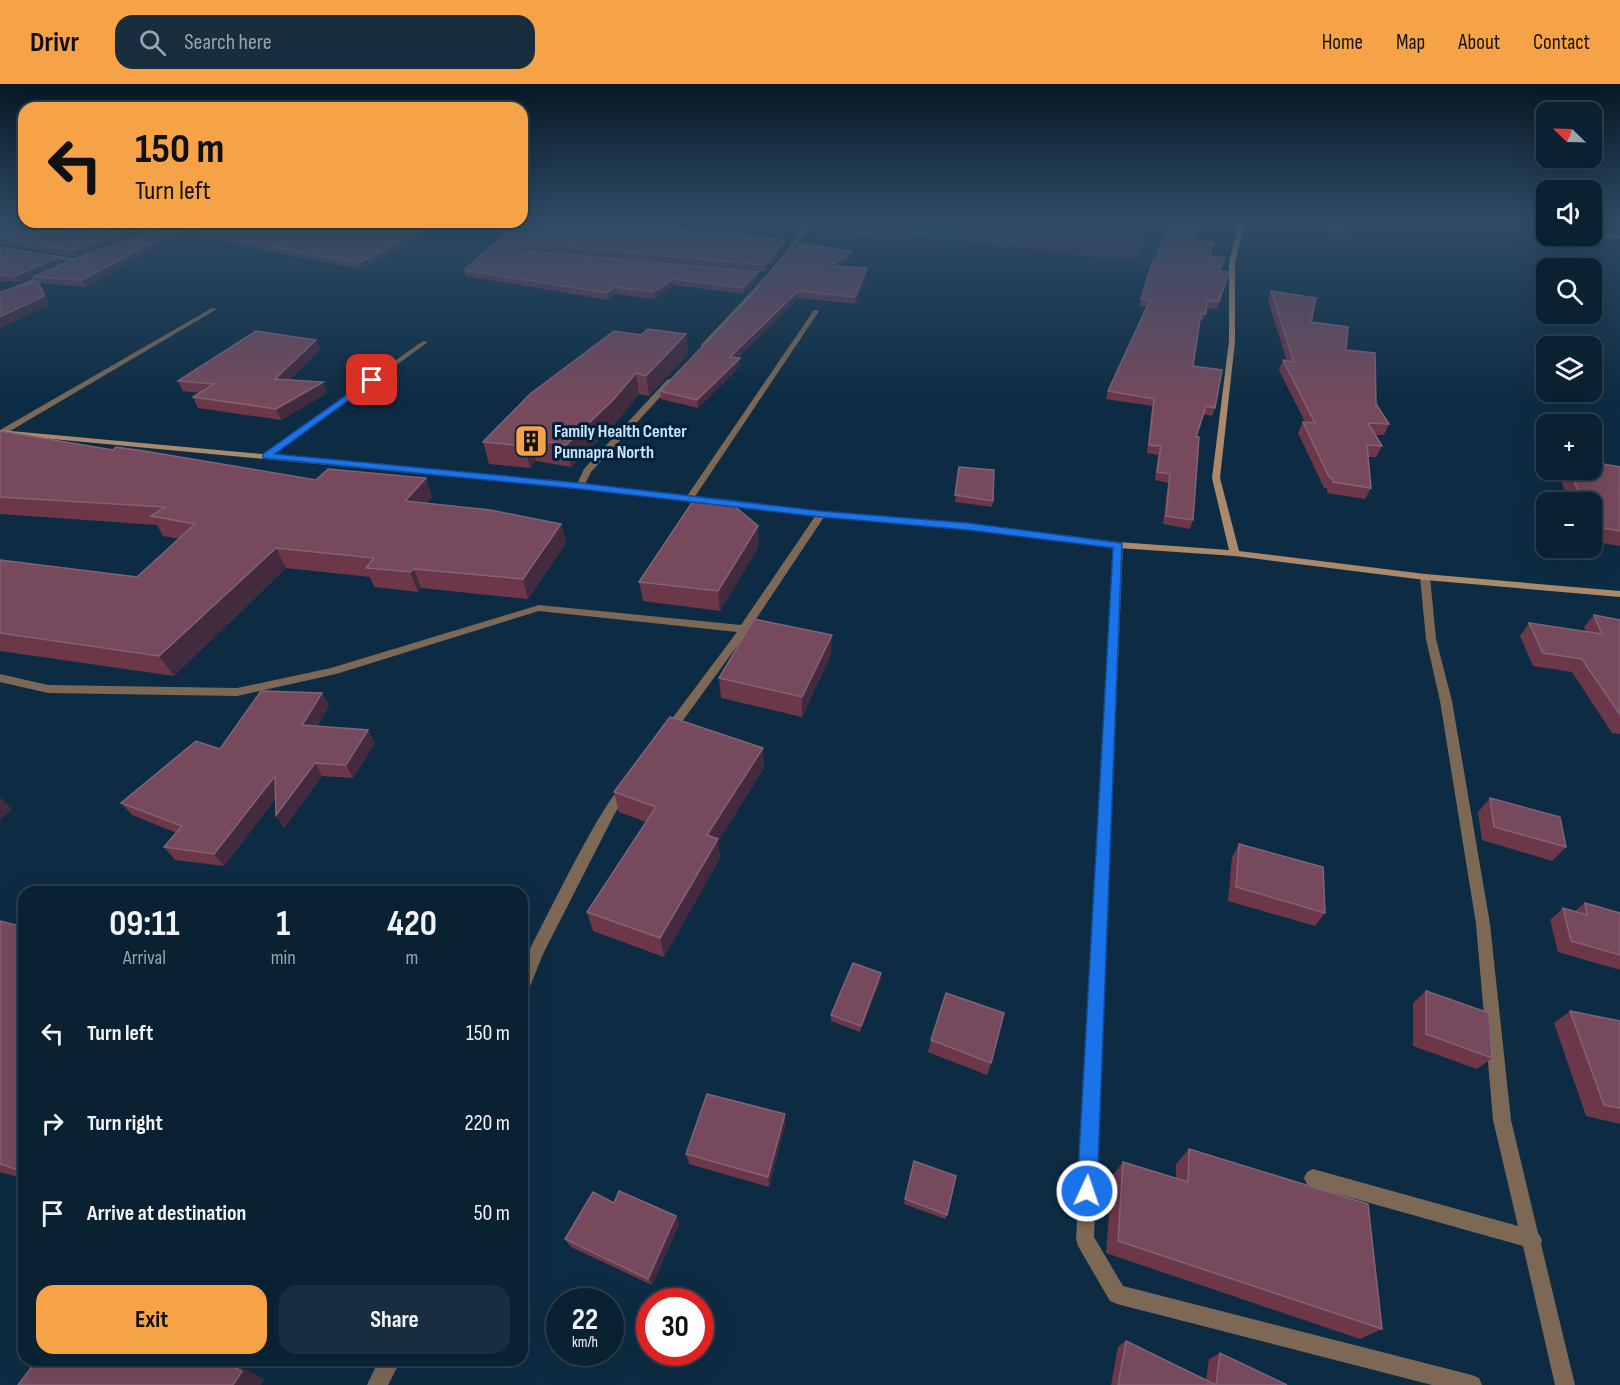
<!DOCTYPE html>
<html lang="en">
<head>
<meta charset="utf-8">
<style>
  :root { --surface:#0a2132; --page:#182e3e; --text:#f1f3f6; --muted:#99a3ac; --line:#2a3e4d; --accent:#f6a247 }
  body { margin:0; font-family:"Sofia Sans Condensed",sans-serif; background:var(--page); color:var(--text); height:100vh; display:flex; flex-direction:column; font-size:22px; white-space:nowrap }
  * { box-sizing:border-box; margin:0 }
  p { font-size:20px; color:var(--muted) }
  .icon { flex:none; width:33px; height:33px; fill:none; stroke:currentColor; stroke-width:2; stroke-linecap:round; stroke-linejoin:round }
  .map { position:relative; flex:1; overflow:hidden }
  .side { position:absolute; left:18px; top:802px; width:510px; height:480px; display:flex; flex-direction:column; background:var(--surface); border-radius:18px; box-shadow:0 6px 24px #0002,0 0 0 2px var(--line) }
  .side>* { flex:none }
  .guide { position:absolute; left:18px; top:18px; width:510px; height:126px; border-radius:18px; box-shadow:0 6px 24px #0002,0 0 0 2px var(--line); background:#f6a247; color:#111; overflow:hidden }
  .needle { width:39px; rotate:293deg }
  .controls { position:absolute; left:1536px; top:18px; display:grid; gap:12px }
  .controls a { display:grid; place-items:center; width:66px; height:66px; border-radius:12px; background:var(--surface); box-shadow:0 6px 24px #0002,0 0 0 2px var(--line); font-size:30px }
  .speed { position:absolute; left:546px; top:1204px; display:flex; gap:12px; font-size:30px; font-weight:700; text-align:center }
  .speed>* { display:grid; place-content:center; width:78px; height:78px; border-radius:50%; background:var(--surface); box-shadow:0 6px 24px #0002,0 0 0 2px var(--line); line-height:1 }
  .speed small { font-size:15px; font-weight:400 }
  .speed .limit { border:9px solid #d22; background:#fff; color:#111 }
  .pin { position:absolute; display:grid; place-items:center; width:51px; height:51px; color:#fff; margin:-26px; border-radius:12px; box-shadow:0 3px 9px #0006 }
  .me { position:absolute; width:66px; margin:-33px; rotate:3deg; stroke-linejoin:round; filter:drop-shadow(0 0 4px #0008) }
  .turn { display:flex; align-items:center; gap:21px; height:126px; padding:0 18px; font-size:27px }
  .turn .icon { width:78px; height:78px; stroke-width:2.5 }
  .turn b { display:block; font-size:42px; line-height:51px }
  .eta { display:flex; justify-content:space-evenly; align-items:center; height:102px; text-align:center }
  .eta b { font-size:36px; font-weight:700; line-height:42px }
  .cta { display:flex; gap:12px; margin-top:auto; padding:12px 18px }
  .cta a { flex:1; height:69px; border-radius:18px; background:var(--accent); color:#111; font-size:24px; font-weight:700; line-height:69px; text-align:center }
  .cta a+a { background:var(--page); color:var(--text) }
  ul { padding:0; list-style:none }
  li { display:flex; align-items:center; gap:18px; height:90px; padding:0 18px }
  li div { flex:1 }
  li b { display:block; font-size:22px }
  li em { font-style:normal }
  header { display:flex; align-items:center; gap:36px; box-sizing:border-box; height:84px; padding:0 30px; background:var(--accent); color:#111 }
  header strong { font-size:28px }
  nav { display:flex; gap:33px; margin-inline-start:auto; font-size:21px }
  .search { width:420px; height:54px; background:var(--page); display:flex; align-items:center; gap:15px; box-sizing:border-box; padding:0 21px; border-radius:18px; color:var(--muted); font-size:22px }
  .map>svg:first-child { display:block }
</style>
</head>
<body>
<header>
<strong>Drivr</strong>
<div class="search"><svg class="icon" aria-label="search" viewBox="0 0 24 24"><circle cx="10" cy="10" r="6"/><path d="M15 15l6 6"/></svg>Search here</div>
<nav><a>Home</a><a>Map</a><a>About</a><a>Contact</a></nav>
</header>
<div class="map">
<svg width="1620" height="1301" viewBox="0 0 1620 1301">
  <rect width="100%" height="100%" fill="#0d2c43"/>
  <polygon fill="#44305b" points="816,137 1053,137 1150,151 1135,177 955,157 958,148 916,144 904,156 808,147"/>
  <polygon fill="#09564e" points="916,144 959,148 955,157 907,153"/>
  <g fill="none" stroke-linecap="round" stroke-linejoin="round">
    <g fill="#7c6855" fill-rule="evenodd">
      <polygon points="809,137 814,137 781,179 777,179"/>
      <polygon points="1592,148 1620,151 1620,155 1592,152"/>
      <polygon points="46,170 78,175 81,177 78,179 44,173"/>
      <polygon points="46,189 51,190 0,213 0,209"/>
      <polygon points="763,195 768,196 705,263 701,263 701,261"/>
      <polygon points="212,224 217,225 5,350 0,350 0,346"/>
      <polygon points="814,226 819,227 692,417 686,417 685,415"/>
      <polygon points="423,257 428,258 269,374 263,374 263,370"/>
      <polygon points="668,295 675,297 591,388 583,404 577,404 576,402 584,385"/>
      <polygon points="821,427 826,430 748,547 673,650 665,650 663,647 665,644 737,548 539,527 336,590 237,612 48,609 0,598 0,590 48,601 237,604 331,584 539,521 741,541 818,428"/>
      <polygon points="1118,458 1123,461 1094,1153 1123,1202 1472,1291 1479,1294 1482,1301 1432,1301 1117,1220 1110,1217 1078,1162 1076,1155 1113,461"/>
      <polygon points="1425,490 1430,493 1436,555 1452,617 1490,840 1511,1036 1538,1149 1542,1156 1541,1160 1575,1301 1555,1301 1523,1162 1313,1103 1307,1100 1304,1094 1307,1088 1313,1085 1518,1142 1493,1036 1476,840 1440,617 1426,555 1420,493"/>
      <path d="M626 699 630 701 632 704 615 729 543 870 527 910 522 912V885L531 863C544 839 608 705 626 699Z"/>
      <polygon points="379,1276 401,1276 388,1301 367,1301"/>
    </g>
    <polygon fill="#ab8a6c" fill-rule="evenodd" points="1239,137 1245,137 1235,179 1235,257 1220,394 1239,467 1425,490 1620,507 1620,513 1425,496 1235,472 1118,464 968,445 821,433 580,405 0,350 0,346 580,399 821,427 968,439 1118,458 1229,466 1212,394 1229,257 1229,179"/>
  </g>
  <g fill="#6c3749">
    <polygon points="0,137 5,141 98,150 127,140 99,148 57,145 25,138 172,138 157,145 77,173 0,160"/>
    <polygon points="1176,137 1209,137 1191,156 1223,180 1220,187 1229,188 1217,225 1206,224 1203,237 1200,236 1193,282 1215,324 1212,332 1203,330 1196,353 1193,436 1190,445 1163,440 1168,399 1155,396 1158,371 1147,369 1152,322 1106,315 1108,307 1147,223 1139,222 1141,215 1155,176"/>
    <polygon points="1310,137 1350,137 1350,142 1347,150 1310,146"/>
    <polygon points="519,138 784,164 765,188 517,165 517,166 758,195 744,210 674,201 655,215 616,210 608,216 466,192 464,186"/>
    <polygon points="160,145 425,152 361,185 192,153 150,167 86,203 40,199 49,220 0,244 0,208 36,197 33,193"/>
    <polygon points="0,163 60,173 63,179 19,198 0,197"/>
    <polygon points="851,174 839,182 867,184 867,191 855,220 798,214 737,274 740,274 740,282 698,324 661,315 660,307 755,208 755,205"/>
    <polygon points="1271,207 1346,266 1376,320 1389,340 1384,351 1375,351 1382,362 1376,373 1368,373 1371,404 1365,415 1327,409 1327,404 1324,404 1298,349 1303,338 1305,338 1279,286 1283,276 1287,277 1268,217"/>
    <polygon points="686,250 688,270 649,312 639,310 617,337 571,383 536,377 530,384 489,380 483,358 641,251"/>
    <polygon points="320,265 289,296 327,309 281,336 198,324 193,313 200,309 183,307 178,297"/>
    <polygon points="0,347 113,366 432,413 427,419 561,440 566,459 528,515 421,504 418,508 374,503 370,493 286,484 174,592 0,567 0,476 137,493 180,455 163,452 157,441 0,430"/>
    <polygon points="959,383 993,417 992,423 955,418"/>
    <polygon points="1620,383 1620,462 1592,457 1592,418 1568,418 1558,386 1592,386"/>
    <polygon points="759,462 720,527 643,517 639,498"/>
    <polygon points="1594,531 1620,536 1620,650 1612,649 1572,588 1533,582 1520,552 1529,539 1586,548 1584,543"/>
    <polygon points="831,571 802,633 721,614 719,594"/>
    <polygon points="322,609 329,622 317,642 368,646 375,659 353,694 322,692 284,744 276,731 275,715 224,782 175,776 164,763 177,749 132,731 121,719"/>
    <polygon points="764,684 718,757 720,774 664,873 593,847 587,828 646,738 619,728 614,708"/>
    <polygon points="1490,714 1566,763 1552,777 1482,756 1478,728"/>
    <polygon points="1239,760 1325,829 1315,842 1228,817 1232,773"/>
    <polygon points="1585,819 1620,829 1620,886 1558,868 1550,836 1563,824 1575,827"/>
    <polygon points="0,837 24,843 24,1095 0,1088"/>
    <polygon points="881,895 860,948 831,937 831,931"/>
    <polygon points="1426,907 1492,974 1477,985 1413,962 1413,919"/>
    <polygon points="1570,927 1620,937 1620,1040 1586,1032 1554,939"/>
    <polygon points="931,956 991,979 987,991 928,968"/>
    <polygon points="785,1030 785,1041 769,1103 689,1080 686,1070"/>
    <polygon points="1189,1065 1382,1245 1360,1255 1106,1169 1112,1092 1123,1078 1176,1094 1176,1080"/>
    <polygon points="914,1077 947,1131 945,1135 904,1120"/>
    <polygon points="614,1119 676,1132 679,1140 652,1201 571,1163 565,1155"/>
    <polygon points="1126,1257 1206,1296 1209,1275 1220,1269 1287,1301 1111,1301 1118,1263"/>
  </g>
  <g fill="#422b3e">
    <polygon points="0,137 13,137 0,143"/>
    <polygon points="1205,137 1209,137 1186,162 1188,156"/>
    <polygon points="109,138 133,138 99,148 96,142"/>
    <polygon points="156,138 172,138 157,145 77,173 73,166"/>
    <polygon points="423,146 425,152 361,185 359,179"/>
    <polygon points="189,147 192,153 150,167 86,203 82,196 147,161"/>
    <polygon points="784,157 784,164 765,188 765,181"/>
    <polygon points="851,167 851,174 831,189 831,182"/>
    <polygon points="60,173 63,179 19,198 15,192"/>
    <polygon points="867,184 867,191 855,220 855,213"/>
    <polygon points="758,188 758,195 744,210 743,204"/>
    <polygon points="673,195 674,201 655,215 654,208"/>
    <polygon points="38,197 43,205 49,220 0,244 0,233"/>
    <polygon points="615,203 616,210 608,216 607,209"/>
    <polygon points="798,207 798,214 730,280 730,273"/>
    <polygon points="686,250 688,270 649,312 646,292"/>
    <polygon points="316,256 320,265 279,305 275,295"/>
    <polygon points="740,274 740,282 698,324 697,316"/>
    <polygon points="636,289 639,310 617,337 571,383 566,361"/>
    <polygon points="323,298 327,309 281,336 276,325"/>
    <polygon points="531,355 536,377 530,384 525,362"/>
    <polygon points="426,394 432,413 412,436 405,417"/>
    <polygon points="561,440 566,459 528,515 523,495"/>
    <polygon points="758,442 759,462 720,527 718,507"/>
    <polygon points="276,464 286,484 174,592 159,572"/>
    <polygon points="414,485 421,504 418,508 410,488"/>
    <polygon points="832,551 831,571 802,633 802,613"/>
    <polygon points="322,609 329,622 309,654 302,641"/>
    <polygon points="368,646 375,659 353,694 346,681"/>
    <polygon points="763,664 764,684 718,757 720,774 664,873 660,854 707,751"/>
    <polygon points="315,679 322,692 284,744 276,731"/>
    <polygon points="275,692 283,704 224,782 214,770"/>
    <polygon points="0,713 12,725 0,736"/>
    <polygon points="881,889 881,895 860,948 861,942"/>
    <polygon points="785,1030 785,1041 769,1103 768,1093"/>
    <polygon points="676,1132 679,1140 652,1201 648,1195"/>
    <polygon points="220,1276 226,1276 264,1295 261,1301 233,1301"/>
  </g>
  <g fill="#764a5c" stroke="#826276" stroke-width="1.5">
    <polygon points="522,137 580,137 611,140 614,138 712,150 717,147 784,157 765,181 516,158 513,160 517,166 758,188 743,204 673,195 654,208 615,203 607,209 464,186 519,138 522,138"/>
    <polygon points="1176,137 1205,137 1188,156 1214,159 1210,172 1225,174 1219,187 1229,188 1219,218 1207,217 1206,230 1201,229 1193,282 1222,286 1215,324 1206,322 1196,353 1199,353 1193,436 1166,432 1170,390 1157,388 1161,362 1149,361 1154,315 1108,307 1150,216 1141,215 1153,176 1155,176 1165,153 1167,153"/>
    <polygon points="1313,137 1350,137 1350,142 1313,138"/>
    <polygon points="11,138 33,144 98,150 132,138 156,138 73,166 0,155 0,142"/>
    <polygon points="50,138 109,138 96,142"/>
    <polygon points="174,138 341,138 353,140 358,138 365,138 423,146 359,179 189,147 147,161 82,196 33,193 77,174 160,145"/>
    <polygon points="795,159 851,167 831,182 867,184 855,213 798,207 730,273 740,274 697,316 660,307 757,205 755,205"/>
    <polygon points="0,163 60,173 15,192 0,191"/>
    <polygon points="38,197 44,212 0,233 0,208"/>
    <polygon points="1271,207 1316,214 1311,238 1348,243 1346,266 1375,269 1376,320 1389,340 1368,339 1382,362 1367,361 1371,404 1333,398 1332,393 1329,393 1303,338 1315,339 1283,276 1294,278"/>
    <polygon points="648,245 686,250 646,292 636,289 613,316 566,361 531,355 525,362 483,358 530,310 614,247 641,251"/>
    <polygon points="256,247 316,256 275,295 323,298 276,325 193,313 214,300 178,297"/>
    <polygon points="0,347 113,366 116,363 144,367 316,396 328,385 426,394 405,417 490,426 561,440 523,495 414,485 410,488 366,484 374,474 276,464 159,572 0,549 0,476 137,493 195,440 151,432 165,423 0,413"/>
    <polygon points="1592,378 1620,383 1620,447 1597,443 1592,431 1592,418 1586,418 1582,409 1578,408 1571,386 1592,386"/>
    <polygon points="959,383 994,386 993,417 955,411"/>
    <polygon points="695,414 733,421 758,442 718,507 639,498"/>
    <polygon points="1594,531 1620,536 1620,631 1582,575 1543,569 1529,539 1602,550"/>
    <polygon points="754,535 832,551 802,613 719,594"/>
    <polygon points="261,607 322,609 302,641 368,646 346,681 315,679 276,731 275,692 214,770 164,763 182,742 121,719 196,657 220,665"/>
    <polygon points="670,633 763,664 707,751 718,755 660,854 587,828 656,723 614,708"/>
    <polygon points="1490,714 1560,733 1566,763 1494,743"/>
    <polygon points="1239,760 1323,783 1325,829 1236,803"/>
    <polygon points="1585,819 1620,829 1620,871 1571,857 1563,824 1587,831"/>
    <polygon points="0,837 24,843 24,1088 0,1080"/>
    <polygon points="853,879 881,889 861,942 831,931"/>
    <polygon points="1426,907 1489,929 1492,974 1426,950"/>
    <polygon points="946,909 1004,929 991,979 931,956"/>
    <polygon points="1570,927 1620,937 1620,1024 1604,1021"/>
    <polygon points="707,1010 785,1030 768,1093 686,1070"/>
    <polygon points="1189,1065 1368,1120 1382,1245 1118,1157 1123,1078 1188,1098"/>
    <polygon points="914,1077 956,1092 947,1131 905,1115"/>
    <polygon points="619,1107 676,1132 648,1195 565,1155 593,1108 614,1119"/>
    <polygon points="1126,1257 1216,1301 1220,1269 1287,1301 1118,1301"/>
    <polygon points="37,1276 220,1276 242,1287 233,1301 18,1301"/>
  </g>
  <linearGradient id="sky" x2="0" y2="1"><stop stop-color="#071825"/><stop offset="0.43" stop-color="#2f4b66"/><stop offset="1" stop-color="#2f4b66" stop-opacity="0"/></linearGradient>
  <rect width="1620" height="319" fill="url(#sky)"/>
  <polygon fill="#1a73e8" stroke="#114b97" stroke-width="1.5" points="372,293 375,294 375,297 275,370 580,399 821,427 968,439 1122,459 1097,1107 1094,1114 1087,1117 1080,1114 1077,1107 1113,464 968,446 821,433 580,405 263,374 263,370"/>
  <defs>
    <symbol id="building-square" viewBox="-11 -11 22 22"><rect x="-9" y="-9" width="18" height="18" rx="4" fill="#f6a247" stroke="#032239"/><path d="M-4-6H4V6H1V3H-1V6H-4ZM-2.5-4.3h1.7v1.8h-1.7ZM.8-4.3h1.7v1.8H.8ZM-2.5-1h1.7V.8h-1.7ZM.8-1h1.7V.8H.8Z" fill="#111"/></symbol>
  </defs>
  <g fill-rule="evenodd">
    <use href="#building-square" x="512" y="338" width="38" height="38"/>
  </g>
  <g text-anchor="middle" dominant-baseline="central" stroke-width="6" stroke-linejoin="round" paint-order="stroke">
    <g font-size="18" font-weight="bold" fill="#c7e4fe" stroke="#032239" text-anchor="start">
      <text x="554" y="347">Family Health Center<tspan x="554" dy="21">Punnapra North</tspan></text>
    </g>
  </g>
</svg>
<div class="controls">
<a><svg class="needle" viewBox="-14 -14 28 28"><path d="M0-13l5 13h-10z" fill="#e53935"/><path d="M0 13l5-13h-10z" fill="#99a3ac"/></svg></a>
<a><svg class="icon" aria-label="sound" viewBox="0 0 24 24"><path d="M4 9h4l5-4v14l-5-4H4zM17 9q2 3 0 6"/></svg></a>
<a><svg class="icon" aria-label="search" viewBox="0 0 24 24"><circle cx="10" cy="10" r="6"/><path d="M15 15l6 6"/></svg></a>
<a><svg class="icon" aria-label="layers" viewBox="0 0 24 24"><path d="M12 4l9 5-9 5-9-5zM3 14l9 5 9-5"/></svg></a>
<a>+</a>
<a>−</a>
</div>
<div class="speed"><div>22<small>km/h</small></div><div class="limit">30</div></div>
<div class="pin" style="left:372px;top:296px;background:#d93025"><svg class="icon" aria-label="arrive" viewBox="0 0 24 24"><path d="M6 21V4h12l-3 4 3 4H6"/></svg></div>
<svg class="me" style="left:1087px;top:1107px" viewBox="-20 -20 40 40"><circle r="17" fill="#1a73e8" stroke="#fff" stroke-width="3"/><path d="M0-11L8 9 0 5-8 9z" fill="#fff"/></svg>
<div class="guide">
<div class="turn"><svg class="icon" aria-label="left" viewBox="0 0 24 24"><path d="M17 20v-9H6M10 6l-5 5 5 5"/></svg><div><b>150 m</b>Turn left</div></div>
</div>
<section class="side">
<div class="eta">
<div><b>09:11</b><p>Arrival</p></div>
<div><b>1</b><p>min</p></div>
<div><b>420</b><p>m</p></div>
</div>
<ul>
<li><svg class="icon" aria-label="left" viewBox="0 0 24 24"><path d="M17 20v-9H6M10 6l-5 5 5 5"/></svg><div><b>Turn left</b></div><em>150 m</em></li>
<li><svg class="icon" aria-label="right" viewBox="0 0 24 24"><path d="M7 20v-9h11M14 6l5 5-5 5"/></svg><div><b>Turn right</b></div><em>220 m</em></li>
<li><svg class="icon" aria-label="arrive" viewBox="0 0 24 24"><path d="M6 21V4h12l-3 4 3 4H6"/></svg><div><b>Arrive at destination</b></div><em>50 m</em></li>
</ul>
<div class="cta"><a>Exit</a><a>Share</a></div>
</section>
</div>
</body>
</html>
